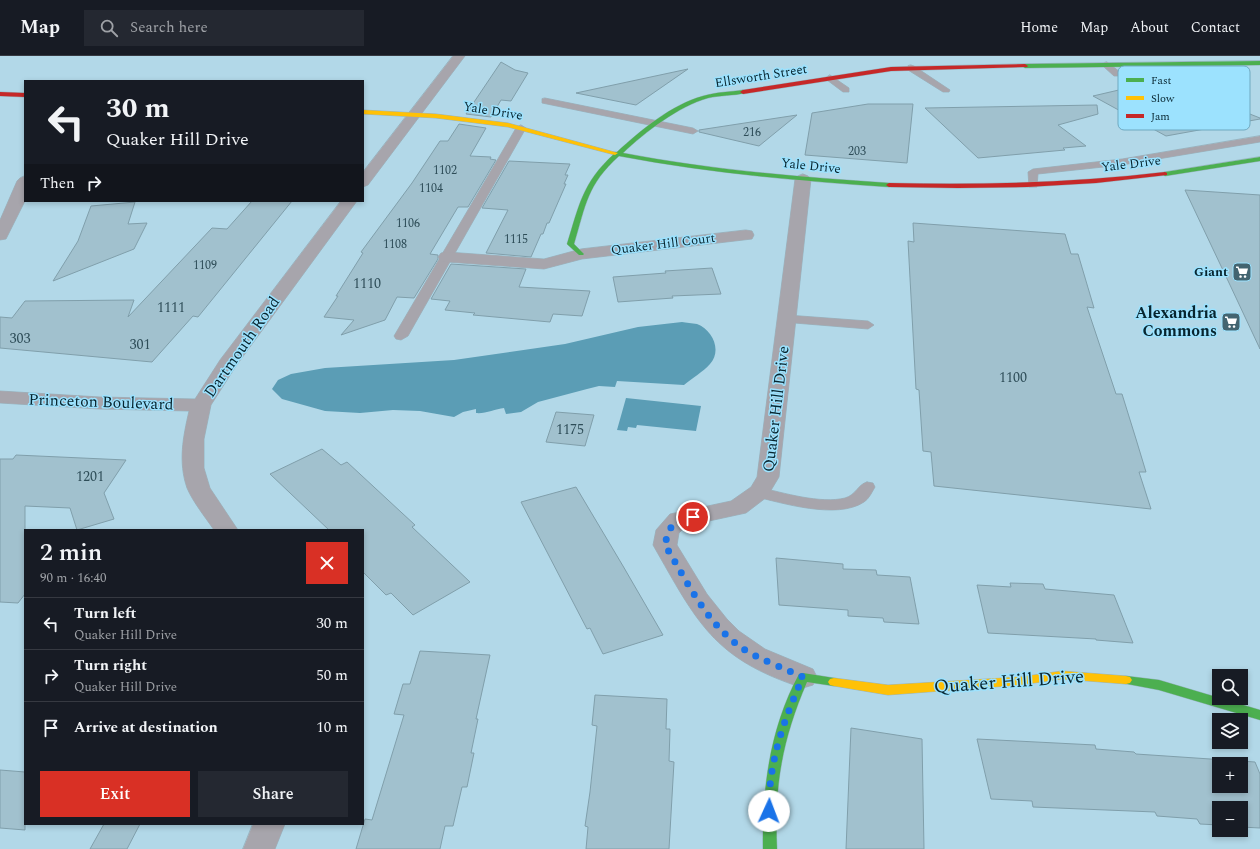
<!DOCTYPE html>
<html lang="en">
<head>
<meta charset="utf-8">
<style>
  :root { --surface:#171b24; --page:#242831; --text:#f1f3f6; --muted:#9ea1a6; --line:#363941; --accent:#d93025 }
  body { margin:0; font-family:Spectral,serif; background:var(--page); color:var(--text); height:100vh; display:flex; flex-direction:column; font-size:15px; white-space:nowrap }
  * { box-sizing:border-box; margin:0 }
  p { font-size:13px; color:var(--muted) }
  .icon { flex:none; width:22px; height:22px; fill:none; stroke:currentColor; stroke-width:2; stroke-linecap:round; stroke-linejoin:round }
  .map { position:relative; flex:1; overflow:hidden }
  .details { position:absolute; left:24px; top:473px; width:340px; height:296px; display:flex; flex-direction:column; background:var(--surface); border-radius:0px; box-shadow:0 2px 6px #0003 }
  .details>* { flex:none }
  .guide { position:absolute; left:24px; top:24px; width:340px; height:122px; border-radius:0px; box-shadow:0 2px 6px #0003; background:#171b24; color:var(--text); overflow:hidden }
  .fabs { position:absolute; left:1212px; top:613px; display:grid; gap:8px }
  .fabs a { display:grid; place-items:center; width:36px; height:36px; border-radius:0px; background:var(--surface); box-shadow:0 2px 6px #0003; font-size:20px }
  .pin { position:absolute; display:grid; place-items:center; width:34px; height:34px; color:#fff; margin:-17px; border:2px solid #fff; border-radius:50%; box-shadow:0 1px 4px #0007 }
  .me { position:absolute; width:44px; margin:-22px; rotate:2deg; stroke-linejoin:round; filter:drop-shadow(0 0 3px #0008) }
  .turn { display:flex; align-items:center; gap:14px; height:84px; padding:0 16px; font-size:18px }
  .turn .icon { width:52px; height:52px; stroke-width:2.5 }
  .turn b { display:block; font-size:28px; line-height:34px }
  .then { display:flex; align-items:center; height:38px; padding:0 16px; background:#0003; gap:8px; font-size:15px }
  .round { display:grid; place-items:center; flex:none; width:42px; height:42px; border-radius:0px; background:var(--page) }
  .headline { display:flex; align-items:center; justify-content:space-between; height:68px; padding:0 16px }
  h1 { font-size:24px; font-weight:600; line-height:30px }
  .button { display:flex; gap:8px; margin-top:auto; padding:8px 16px }
  .button a { flex:1; height:46px; border-radius:0px; background:var(--accent); color:#fff; font-size:16px; font-weight:600; line-height:46px; text-align:center }
  .button a+a { background:var(--page); color:var(--text) }
  ul { padding:0; list-style:none }
  li { display:flex; align-items:center; gap:12px; height:52px; padding:0 16px; border-top:1px solid var(--line) }
  li div { flex:1 }
  li b { display:block; font-size:15px }
  li em { font-style:normal }
  header { display:flex; align-items:center; gap:24px; box-sizing:border-box; height:56px; padding:0 20px; background:var(--surface); border-bottom:1px solid var(--line) }
  header strong { font-size:19px }
  nav { display:flex; gap:22px; margin-inline-start:auto; font-size:14px }
  .search { width:280px; height:36px; background:var(--page); display:flex; align-items:center; gap:10px; box-sizing:border-box; padding:0 14px; border-radius:0px; color:var(--muted); font-size:15px }
  .map>svg:first-child { display:block }
</style>
</head>
<body>
<header>
<strong>Map</strong>
<div class="search"><svg class="icon" aria-label="search" viewBox="0 0 24 24"><circle cx="10" cy="10" r="6"/><path d="M15 15l6 6"/></svg>Search here</div>
<nav><a>Home</a><a>Map</a><a>About</a><a>Contact</a></nav>
</header>
<div class="map">
<svg width="1260" height="793" viewBox="0 0 1260 793">
  <rect width="100%" height="100%" fill="#b2d8e8"/>
  <g fill="#5b9db5">
    <path d="M682 266C686 267 692 267 697 268 713 274 722 295 710 308 703 316 692 322 684 329L617 325 615 331 599 330 587 333 538 346 521 356 506 358 504 352C495 353 485 358 476 357V353L463 356 454 361 420 355 393 354 360 357 325 355 282 343 272 333 278 324 291 318 325 312 454 304 565 288 638 271Z"/>
    <polygon points="626,342 701,350 696,375 637,369 636,372 628,371 627,375 617,374"/>
  </g>
  <g fill="#a1c1ce" stroke="#809fab" fill-rule="evenodd">
    <polygon points="501,6 515,14 528,17 511,45 501,44 491,61 466,58"/>
    <polygon points="688,13 636,49 576,37"/>
    <polygon points="1166,25 1260,62 1260,63 1166,80 1093,40 1136,30 1139,31"/>
    <polygon points="868,48 913,48 907,107 805,99 812,57"/>
    <polygon points="1097,49 1098,58 1058,69 1086,90 1063,92 1065,94 978,102 925,52"/>
    <polygon points="797,59 759,90 699,76 699,74"/>
    <polygon points="459,68 486,72 470,100 491,101 490,103 496,104 468,151 458,151 430,198 438,199 438,203 414,242 397,241 385,264 341,279 354,264 324,261 338,240 336,240 363,197 361,196 412,127 440,85 448,85"/>
    <polygon points="509,105 570,108 565,119 568,119 564,128 566,128 549,167 547,167 543,178 541,178 531,201 486,197 508,154 482,152"/>
    <polygon points="1185,134 1260,139 1260,293 1230,229"/>
    <polygon points="252,145 292,145 198,261 193,260 152,306 0,292 0,261 12,262 25,245 134,244 128,261 212,172 227,173"/>
    <polygon points="135,146 128,168 147,167 134,193 53,225 78,185 91,150"/>
    <polygon points="913,167 1065,178 1071,198 1078,198 1094,252 1087,251 1116,338 1122,338 1136,383 1146,416 1139,416 1151,453 934,430 931,396 923,395 919,334 916,333 908,185 914,186"/>
    <polygon points="451,208 526,213 519,231 590,235 582,260 553,258 550,266 473,259 475,257 445,254 450,245 431,243"/>
    <polygon points="712,212 721,238 672,240 673,242 618,246 613,221 666,217 665,215"/>
    <polygon points="556,356 594,359 585,390 546,386"/>
    <polygon points="322,393 341,409 347,406 415,469 412,471 470,526 413,559 391,537 386,539 363,516 363,474 329,474 270,418"/>
    <polygon points="16,399 126,404 104,437 114,463 77,474 70,452 25,450 25,538 18,547 0,546 0,403 13,403"/>
    <polygon points="576,431 623,510 663,579 603,598 590,572 587,573 521,446"/>
    <polygon points="776,502 843,508 843,513 876,514 877,519 910,521 919,568 884,566 883,562 848,560 848,554 779,549"/>
    <polygon points="1010,527 1043,528 1045,533 1114,539 1133,587 1096,584 1096,583 988,577 977,529 1011,531"/>
    <polygon points="420,595 490,599 476,663 478,663 471,697 474,697 467,731 462,731 453,770 445,770 440,793 356,793 365,763 372,764 404,659 394,658 403,628 410,628"/>
    <polygon points="595,639 667,643 666,673 670,673 669,705 674,706 669,793 586,793 588,771 585,770 590,736 597,670 592,669"/>
    <polygon points="851,672 922,683 924,793 846,793"/>
    <path d="M977 683 1095 689 1096 693 1134 696 1136 698 1255 706 1260 718V772L1241 771V752H1219V769L1200 768 1197 763 1157 760 1155 756 1033 751 1032 745 991 743ZM1219 708H1241V730H1219Z"/>
    <polygon points="0,714 25,716 25,774 0,772"/>
    <polygon points="104,768 140,768 127,793 90,793"/>
  </g>
  <g fill="none" stroke-linecap="round" stroke-linejoin="round">
    <defs>
      <g id="lane">
        <polygon points="1107,6 1120,16 1120,20 1114,20 1104,11 1104,7"/>
        <polygon points="911,9 914,10 950,34 949,36 943,36 908,14 908,10"/>
        <polygon points="830,19 849,32 849,36 843,36 827,24 826,22"/>
        <polygon points="545,42 693,72 698,75 693,78 542,47 542,43"/>
        <polygon points="521,69 526,72 408,280 401,284 396,283 394,280 516,72"/>
        <polygon points="1260,80 1260,86 1122,109 1038,118 1037,131 1029,131 1028,116 1033,113 1122,103"/>
        <polygon points="787,259 868,265 874,269 868,273 782,266 781,263"/>
        <path d="M867 426 873 427 875 431C872 436 869 443 864 446 837 464 782 447 753 440L751 436 753 432 759 431C783 437 821 448 845 442 856 439 858 428 867 426Z"/>
      </g>
      <g id="street">
        <polygon points="453,0 465,0 368,129 363,131 363,116"/>
        <path d="M803 118 808 120 811 123 779 421 767 441 746 457 686 470 679 477 677 489 707 538 727 563 739 575 765 593 813 613 817 621 813 629 803 632C713 603 697 566 653 489L656 474 670 458 731 445 751 431 757 421 795 123 798 120Z"/>
        <polygon points="25,120 25,145 6,183 0,184 0,164 17,125 20,122"/>
        <path d="M341 145H357L236 310 211 349 204 383V412L210 432 238 474H214C205 461 193 446 187 432 178 406 183 381 189 355L100 353 0 347V335L100 341 195 343 220 304Z"/>
        <polygon points="746,174 752,175 754,179 752,183 582,203 544,213 447,206 441,205 438,201 441,197 447,196 544,203 581,193"/>
        <polygon points="253,768 285,768 275,793 243,793"/>
      </g>
      <g id="fast">
        <polygon points="1260,5 1260,9 1025,12 1022,10 1025,8"/>
        <path d="M743 34 745 35V37C733 40 720 39 708 42 679 50 645 76 623 97 711 114 800 121 889 127L892 129 889 131C798 125 709 117 619 100 587 129 586 148 574 188L584 198 583 199H579L568 189 567 188C579 150 582 127 614 98L612 97 613 96H617C641 74 671 49 703 40 716 36 730 36 743 34Z"/>
        <polygon points="1260,101 1260,105 1165,120 1162,118 1165,116"/>
        <path d="M803 617 834 622 838 623 840 626 838 629 834 630 807 626C782 684 774 730 777 793H763C762 732 770 672 799 618Z"/>
        <polygon points="1126,620 1159,624 1260,654 1260,664 1159,634 1122,627 1120,624 1122,621"/>
      </g>
      <g id="slow">
        <polygon points="363,54 436,58 508,67 618,97 615,99 508,71 436,62 363,58"/>
        <polygon points="1062,615 1126,620 1130,621 1132,624 1130,627 1126,628 1062,623 1020,629 888,639 834,630 830,629 828,626 830,623 834,622 888,629 1020,621"/>
      </g>
      <g id="jam">
        <polygon points="1025,8 1028,10 1027,11 891,15 743,38 740,36 743,34 891,11"/>
        <polygon points="0,36 25,37 25,41 0,40"/>
        <path d="M1165 116 1167 117V119L1096 127 1027 131 958 132 889 131 886 129 889 127C981 129 1073 127 1165 116Z"/>
      </g>
    </defs>
    <use href="#lane" stroke="#98b6c2" stroke-width="1"/>
    <use href="#street" stroke="#98b6c2" stroke-width="1"/>
    <use href="#fast" stroke="#98b6c2" stroke-width="1"/>
    <use href="#slow" stroke="#98b6c2" stroke-width="1"/>
    <use href="#jam" stroke="#98b6c2" stroke-width="1"/>
    <use href="#lane" fill="#a7a5ac" fill-rule="evenodd"/>
    <use href="#street" fill="#a7a5ac" fill-rule="evenodd"/>
    <use href="#fast" fill="#4caf50" fill-rule="evenodd"/>
    <use href="#slow" fill="#ffc107" fill-rule="evenodd"/>
    <use href="#jam" fill="#c62828" fill-rule="evenodd"/>
  </g>
  <g fill="none" stroke-linecap="round" stroke-linejoin="round">
    <path stroke="#1a73e8" stroke-width="7" stroke-dasharray="0 12.6" d="M693 461C673 466 669 469 665 489 687 525 706 567 742 592 756 602 786 613 803 621 784 663 768 708 769 755"/>
  </g>
  <defs>
    <symbol id="supermarket-square" viewBox="-11 -11 22 22"><rect x="-9" y="-9" width="18" height="18" rx="4" fill="#436470" stroke="#9ce2fe"/><path d="M-6-5.5h2.5l.6 2H6L4.5 2H-2.5L-4.4-4H-6ZM-1.5 3.2a1.3 1.3 0 1 0 .1 0ZM3 3.2a1.3 1.3 0 1 0 .1 0Z" fill="#fff"/></symbol>
  </defs>
  <g fill-rule="evenodd">
    <use href="#supermarket-square" x="1231" y="205" width="22" height="22"/>
    <use href="#supermarket-square" x="1220" y="255" width="22" height="22"/>
  </g>
  <g text-anchor="middle" dominant-baseline="central" stroke-width="3" stroke-linejoin="round" paint-order="stroke">
    <g font-size="12" fill="#2e4d58">
      <text x="752" y="76">216</text>
      <text x="857" y="95">203</text>
      <text x="445" y="114">1102</text>
      <text x="431" y="132">1104</text>
      <text x="408" y="167">1106</text>
      <text x="516" y="183">1115</text>
      <text x="395" y="188">1108</text>
      <text x="205" y="209">1109</text>
    </g>
    <g font-size="13" fill="#07252f" stroke="#9ce2fe">
      <text transform="translate(761 20) rotate(-9)">Ellsworth Street</text>
      <text transform="translate(493 55) rotate(9)">Yale Drive</text>
      <text transform="translate(1131 108) rotate(-7)">Yale Drive</text>
      <text transform="translate(811 110) rotate(6)">Yale Drive</text>
      <text transform="translate(663 188) rotate(-7)">Quaker Hill Court</text>
    </g>
    <g font-size="13" font-weight="bold" fill="#07252f" stroke="#9ce2fe" text-anchor="end">
      <text x="1228" y="216">Giant</text>
    </g>
    <g font-size="14" fill="#2e4d58">
      <text x="367" y="227">1110</text>
      <text x="171" y="251">1111</text>
      <text x="20" y="282">303</text>
      <text x="140" y="288">301</text>
      <text x="1013" y="321">1100</text>
      <text x="570" y="373">1175</text>
      <text x="90" y="420">1201</text>
    </g>
    <g font-size="16" font-weight="bold" fill="#07252f" stroke="#9ce2fe" text-anchor="end">
      <text x="1217" y="257">Alexandria<tspan x="1217" dy="18">Commons</tspan></text>
    </g>
    <g font-size="16" fill="#07252f" stroke="#9ce2fe">
      <text transform="translate(242 291) rotate(-55)">Dartmouth Road</text>
      <text transform="translate(101 346) rotate(2)">Princeton Boulevard</text>
      <text transform="translate(776 353) rotate(-83)">Quaker Hill Drive</text>
    </g>
    <g font-size="19" fill="#07252f" stroke="#9ce2fe">
      <text transform="translate(1009 626) rotate(-4)">Quaker Hill Drive</text>
    </g>
  </g>
  <rect x="1118" y="10" width="132" height="64" rx="6" fill="#9ce2fe" stroke="#6fa9c0" stroke-width="1"/>
  <rect x="1126" y="22" width="18" height="4" fill="#4caf50"/>
  <rect x="1126" y="40" width="18" height="4" fill="#ffc107"/>
  <rect x="1126" y="58" width="18" height="4" fill="#c62828"/>
  <g font-size="11" fill="#07252f">
    <text x="1151" y="28">Fast</text>
    <text x="1151" y="46">Slow</text>
    <text x="1151" y="64">Jam</text>
  </g>
</svg>
<div class="fabs">
<a><svg class="icon" aria-label="search" viewBox="0 0 24 24"><circle cx="10" cy="10" r="6"/><path d="M15 15l6 6"/></svg></a>
<a><svg class="icon" aria-label="layers" viewBox="0 0 24 24"><path d="M12 4l9 5-9 5-9-5zM3 14l9 5 9-5"/></svg></a>
<a>+</a>
<a>−</a>
</div>
<div class="pin" style="left:693px;top:461px;background:#d93025"><svg class="icon" aria-label="arrive" viewBox="0 0 24 24"><path d="M6 21V4h12l-3 4 3 4H6"/></svg></div>
<svg class="me" style="left:769px;top:755px" viewBox="-20 -20 40 40"><circle r="19" fill="#fff"/><path d="M0-13L10 11 0 6-10 11z" fill="#1a73e8"/></svg>
<div class="guide">
<div class="turn"><svg class="icon" aria-label="left" viewBox="0 0 24 24"><path d="M17 20v-9H6M10 6l-5 5 5 5"/></svg><div><b>30 m</b>Quaker Hill Drive</div></div>
<div class="then">Then<svg class="icon" aria-label="right" viewBox="0 0 24 24"><path d="M7 20v-9h11M14 6l5 5-5 5"/></svg></div>
</div>
<section class="details">
<div class="headline"><div><h1>2 min</h1><p>90 m · 16:40</p></div><a class="round" style="background:#d93025;color:#fff"><svg class="icon" aria-label="close" viewBox="0 0 24 24"><path d="M6 6l12 12M18 6L6 18"/></svg></a></div>
<ul>
<li><svg class="icon" aria-label="left" viewBox="0 0 24 24"><path d="M17 20v-9H6M10 6l-5 5 5 5"/></svg><div><b>Turn left</b><p>Quaker Hill Drive</p></div><em>30 m</em></li>
<li><svg class="icon" aria-label="right" viewBox="0 0 24 24"><path d="M7 20v-9h11M14 6l5 5-5 5"/></svg><div><b>Turn right</b><p>Quaker Hill Drive</p></div><em>50 m</em></li>
<li><svg class="icon" aria-label="arrive" viewBox="0 0 24 24"><path d="M6 21V4h12l-3 4 3 4H6"/></svg><div><b>Arrive at destination</b></div><em>10 m</em></li>
</ul>
<div class="button"><a>Exit</a><a>Share</a></div>
</section>
</div>
</body>
</html>
